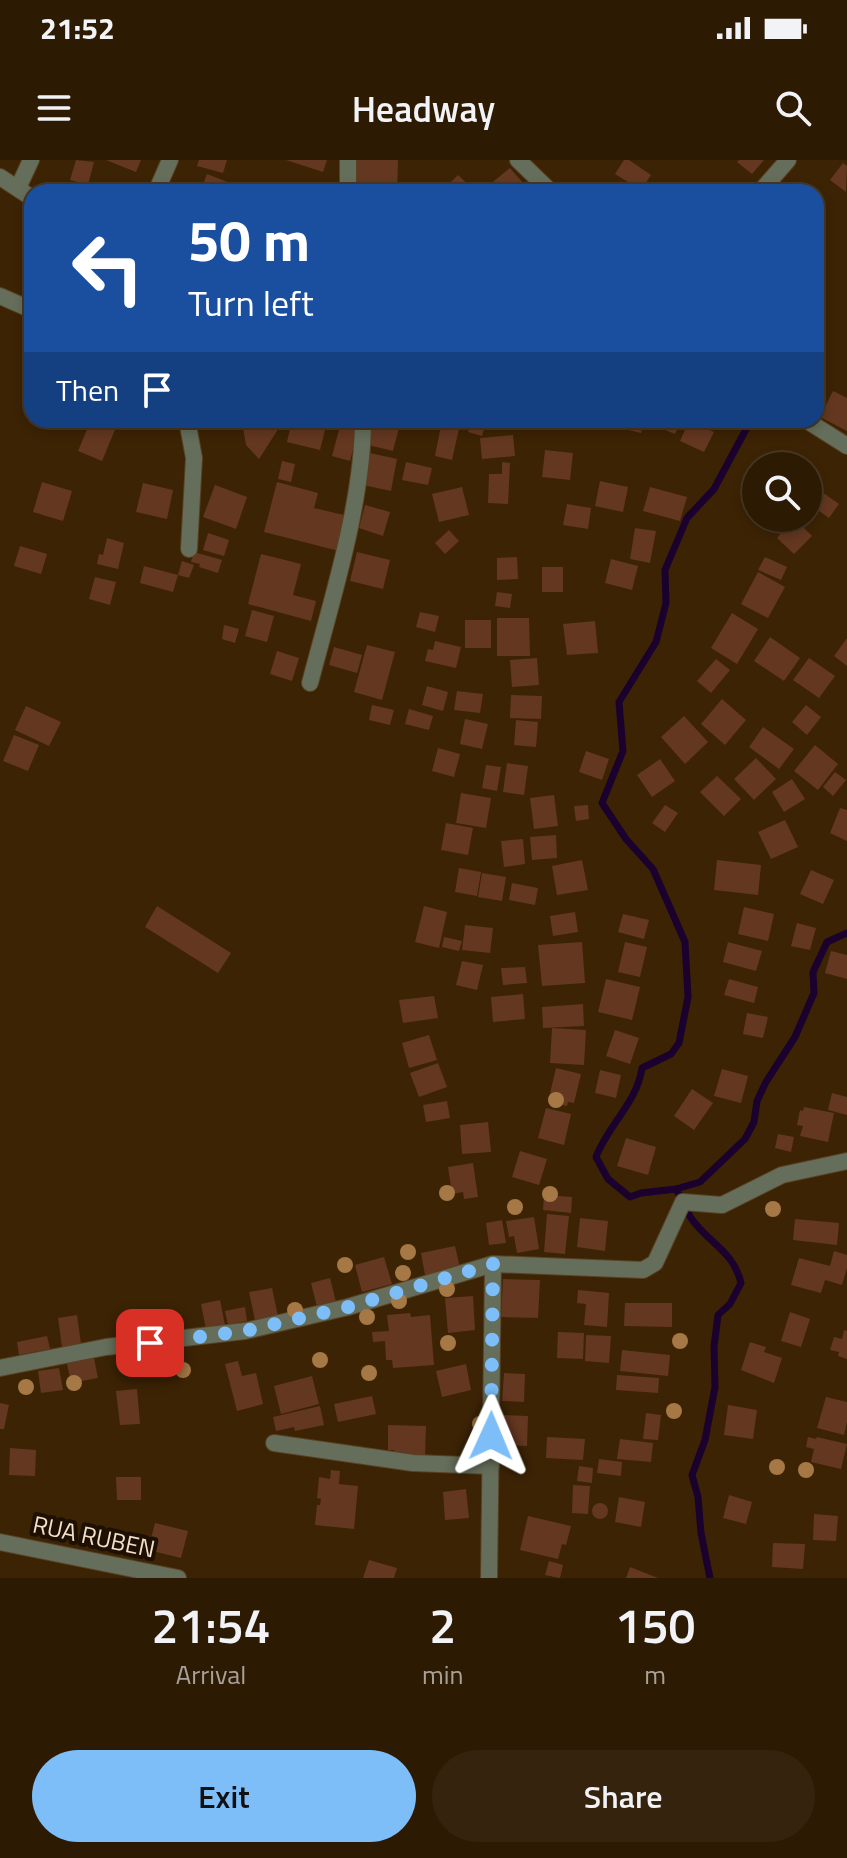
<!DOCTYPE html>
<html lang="en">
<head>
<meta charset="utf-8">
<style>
  :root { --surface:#2d1a03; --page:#35230d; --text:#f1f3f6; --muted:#a7a19a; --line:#483825; --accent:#7dbef9 }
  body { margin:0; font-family:"Titillium Web",sans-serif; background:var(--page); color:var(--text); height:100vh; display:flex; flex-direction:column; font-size:30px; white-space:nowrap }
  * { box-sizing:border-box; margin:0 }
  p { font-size:26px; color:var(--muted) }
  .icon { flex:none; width:44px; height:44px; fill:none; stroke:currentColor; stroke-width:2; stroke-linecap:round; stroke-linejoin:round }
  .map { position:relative; height:1418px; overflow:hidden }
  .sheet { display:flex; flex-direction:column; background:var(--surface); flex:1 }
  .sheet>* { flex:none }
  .guide { position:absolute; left:24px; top:24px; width:800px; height:244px; border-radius:24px; box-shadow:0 4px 12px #0003,0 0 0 2px var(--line); background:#1a4fa0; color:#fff; overflow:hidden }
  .fabs { position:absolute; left:742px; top:292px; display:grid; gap:16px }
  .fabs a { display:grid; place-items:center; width:80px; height:80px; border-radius:50%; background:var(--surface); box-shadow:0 4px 12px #0003,0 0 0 2px var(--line); font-size:40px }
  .pin { position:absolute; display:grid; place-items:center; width:68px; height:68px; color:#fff; margin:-34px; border-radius:16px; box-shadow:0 4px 12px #0006 }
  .me { position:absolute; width:88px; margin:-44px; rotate:1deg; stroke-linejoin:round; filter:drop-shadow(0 0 6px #0008) }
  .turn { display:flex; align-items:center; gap:28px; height:168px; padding:0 32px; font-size:36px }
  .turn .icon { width:104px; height:104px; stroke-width:2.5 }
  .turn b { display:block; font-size:56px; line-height:68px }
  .then { display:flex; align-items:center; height:76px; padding:0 32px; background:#0003; gap:16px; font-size:30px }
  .eta { display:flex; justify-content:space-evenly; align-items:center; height:136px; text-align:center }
  .eta b { font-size:48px; font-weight:600; line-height:56px }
  .cta { display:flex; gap:16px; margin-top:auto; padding:16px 32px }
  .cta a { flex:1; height:92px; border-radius:48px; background:var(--accent); color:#111; font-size:32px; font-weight:600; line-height:92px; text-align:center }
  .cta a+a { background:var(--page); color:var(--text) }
  .status { display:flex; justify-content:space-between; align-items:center; height:56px; padding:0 40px; background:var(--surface); direction:ltr }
  .status svg { height:22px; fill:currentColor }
  header { display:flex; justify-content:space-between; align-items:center; height:104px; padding:0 32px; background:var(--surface); font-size:36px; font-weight:600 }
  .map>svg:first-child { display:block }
</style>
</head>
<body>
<div class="status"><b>21:52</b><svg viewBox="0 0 49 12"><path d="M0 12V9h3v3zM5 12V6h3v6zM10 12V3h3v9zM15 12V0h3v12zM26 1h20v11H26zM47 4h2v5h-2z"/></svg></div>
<header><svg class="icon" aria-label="menu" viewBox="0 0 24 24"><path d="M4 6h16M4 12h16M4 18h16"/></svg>Headway<svg class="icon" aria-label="search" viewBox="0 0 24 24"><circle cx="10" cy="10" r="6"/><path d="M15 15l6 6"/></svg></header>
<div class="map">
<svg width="847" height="1418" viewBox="0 0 847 1418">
  <rect width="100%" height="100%" fill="#3c2304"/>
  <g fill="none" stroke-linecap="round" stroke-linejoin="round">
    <g stroke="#1b022e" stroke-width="7">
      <path d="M676 1029 641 1033 630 1037 608 1019 596 997C608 965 637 943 642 908L671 894 679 883 688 837 685 782 653 709 626 679 602 643 623 591 619 542 656 482 666 443 665 410 687 358 714 329 751 260"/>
      <path d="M710 1418 701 1373 698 1337 692 1315 705 1280 715 1227 714 1187 718 1155 730 1144 741 1123C733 1090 708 1083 691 1058 685 1049 682 1039 676 1029L700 1022 745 979 754 962 757 941 766 922 795 877 814 833 813 812 827 782 847 773"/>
    </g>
  </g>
  <g fill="#643720">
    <polygon points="76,0 94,2 88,25 70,20"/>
    <polygon points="106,0 141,0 136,12"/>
    <polygon points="199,0 227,0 223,13 197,6"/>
    <polygon points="286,0 327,0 323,12"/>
    <polygon points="357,0 398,0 397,32 355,32"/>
    <polygon points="624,0 629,0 651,15 641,30 615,14"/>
    <polygon points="739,0 764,0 752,14 737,2"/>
    <polygon points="843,3 847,6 846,32 830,20"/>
    <polygon points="510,8 524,24 514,32 495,32 489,25"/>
    <polygon points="207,14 230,23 227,32 200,32"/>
    <polygon points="458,15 474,30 441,32"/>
    <polygon points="833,231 847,238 847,271 820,257"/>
    <polygon points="91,260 119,260 102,301 78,291"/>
    <polygon points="248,260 278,262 277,271 259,299 246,285 243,267"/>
    <polygon points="292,260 326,266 320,290 287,282"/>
    <polygon points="374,260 400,264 393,291 368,285"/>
    <polygon points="442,260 460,264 452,300 435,296"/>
    <polygon points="471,260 486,262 482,276 468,272"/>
    <polygon points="605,260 644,260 641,273 604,264"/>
    <polygon points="649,260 681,260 675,274 648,263"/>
    <polygon points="689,261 714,272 704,292 680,281"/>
    <polygon points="340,266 358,271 350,301 332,296"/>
    <polygon points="513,275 515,296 482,299 480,278"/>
    <polygon points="545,290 573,293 570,320 542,317"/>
    <polygon points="370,293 397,299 391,331 363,325"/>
    <polygon points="282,301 295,304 291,322 278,319"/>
    <polygon points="406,302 432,308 428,325 402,320"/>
    <polygon points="502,302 510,303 508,344 488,343 489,314 502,314"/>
    <polygon points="600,321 628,327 623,352 595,346"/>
    <polygon points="42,322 72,331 63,361 33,352"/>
    <polygon points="277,322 318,333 314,348 348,356 339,391 264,372"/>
    <polygon points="143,323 173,330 167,359 136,352"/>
    <polygon points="215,325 247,337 236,369 203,357"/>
    <polygon points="462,327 469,355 439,362 432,334"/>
    <polygon points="650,327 687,337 680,361 643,351"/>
    <polygon points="822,332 839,344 829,358 812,346"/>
    <polygon points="567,344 591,348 588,369 563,365"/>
    <polygon points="365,345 390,352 383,376 359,368"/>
    <polygon points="800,364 812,376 794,394 777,378 786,367 792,372"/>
    <polygon points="635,368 656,371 650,403 630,399"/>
    <polygon points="449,370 459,381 445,394 435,383"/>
    <polygon points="208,373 229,380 224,396 203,390"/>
    <polygon points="107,378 124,383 118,409 97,404 99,394 103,395"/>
    <polygon points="20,386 47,394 41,414 14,406"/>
    <polygon points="194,392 222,400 218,413 199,407 200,404 191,402"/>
    <polygon points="357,392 390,400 383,429 350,421"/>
    <polygon points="261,394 301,404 293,435 316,441 311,461 248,444"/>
    <polygon points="517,397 518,419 497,420 497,398"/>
    <polygon points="765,397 787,407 781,420 758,410"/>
    <polygon points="611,399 638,406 632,430 605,423"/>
    <polygon points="182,401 194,405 189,418 178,415"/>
    <polygon points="144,406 178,415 173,432 140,423"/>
    <rect x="542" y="407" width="21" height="25"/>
    <polygon points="758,412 785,427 768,458 741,444"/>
    <polygon points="95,417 116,422 110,445 89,439"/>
    <polygon points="497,432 512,434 510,448 495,446"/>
    <polygon points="252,450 274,456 267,482 245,476"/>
    <polygon points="420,452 439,456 435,472 416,467"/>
    <polygon points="732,453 758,469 737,504 711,488"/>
    <polygon points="497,458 529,458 530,496 497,496"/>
    <rect x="465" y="460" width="26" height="28"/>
    <polygon points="595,461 598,493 567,495 563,464"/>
    <polygon points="224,465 239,469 235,483 222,479"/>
    <polygon points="770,477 800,498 784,521 754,501"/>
    <polygon points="847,478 847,506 834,496"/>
    <polygon points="435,481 461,487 456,508 425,501 428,489 433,490"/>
    <polygon points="367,485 395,492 382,540 354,532"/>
    <polygon points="334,487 362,495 357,513 329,505"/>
    <polygon points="277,491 299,498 292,521 270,514"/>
    <polygon points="537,498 539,525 512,527 510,500"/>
    <polygon points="809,498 835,516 819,538 793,520"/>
    <polygon points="716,499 730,510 711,533 697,521"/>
    <polygon points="427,526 448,532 443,551 422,545"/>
    <polygon points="457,531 483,534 480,553 454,550"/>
    <polygon points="511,535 542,536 541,559 510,558"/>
    <polygon points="722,539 746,560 725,585 701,564"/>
    <polygon points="372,545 394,550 390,565 369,560"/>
    <polygon points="806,545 821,557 807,575 792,562"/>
    <polygon points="26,546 61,562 49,586 15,570"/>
    <polygon points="409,549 433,556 429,570 405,564"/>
    <polygon points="684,556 708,582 685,604 661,577"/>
    <polygon points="465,559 488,564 482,589 460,584"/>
    <polygon points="516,560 538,562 536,587 514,585"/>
    <polygon points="763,567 794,589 779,609 749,587"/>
    <polygon points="14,575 39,585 28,611 3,601"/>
    <polygon points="815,585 838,604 818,630 794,611"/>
    <polygon points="438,588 460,594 454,617 432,611"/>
    <polygon points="586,591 609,599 602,620 579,612"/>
    <polygon points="756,598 776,619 754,640 734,619"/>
    <polygon points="660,599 675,621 652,637 637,615"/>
    <polygon points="507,603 528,606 524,635 503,632"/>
    <polygon points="486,605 501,607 497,631 482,628"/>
    <polygon points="835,612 846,620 833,636 823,627"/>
    <polygon points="717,616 741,639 724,656 700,632"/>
    <polygon points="792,619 805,639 784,652 772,632"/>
    <polygon points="461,633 491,638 486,668 456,663"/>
    <polygon points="554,635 558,666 534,669 530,638"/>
    <polygon points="588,645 589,659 576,661 574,646"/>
    <polygon points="665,645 678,653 665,672 652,663"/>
    <polygon points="840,648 847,650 847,681 830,673"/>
    <polygon points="785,660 798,687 771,699 758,672"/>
    <polygon points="446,663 473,668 468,695 441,690"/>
    <polygon points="556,675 557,698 532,700 530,677"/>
    <polygon points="523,679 525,704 504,707 501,681"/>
    <polygon points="582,700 588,730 557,735 552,706"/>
    <polygon points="717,700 761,705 758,735 714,730"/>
    <polygon points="459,708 481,712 477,736 455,732"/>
    <polygon points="811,710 834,720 823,744 800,734"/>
    <polygon points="482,713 506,717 502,741 478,737"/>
    <polygon points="512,723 538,728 535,745 509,740"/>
    <polygon points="157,746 231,793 218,813 145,767"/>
    <polygon points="424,746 447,752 439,788 415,782"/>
    <polygon points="744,747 774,754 768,781 738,774"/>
    <polygon points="575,752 578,772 553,776 550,756"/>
    <polygon points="623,754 649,760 644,779 618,772"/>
    <polygon points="797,763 816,768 810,790 791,786"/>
    <polygon points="465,765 493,768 490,793 462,790"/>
    <polygon points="444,777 462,781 459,791 442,787"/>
    <polygon points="582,782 585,823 542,826 538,785"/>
    <polygon points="625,782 647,787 640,817 618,812"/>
    <polygon points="728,782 762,791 756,811 723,802"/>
    <polygon points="831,791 847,795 847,819 825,813"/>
    <polygon points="462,801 483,805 477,830 456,825"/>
    <polygon points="525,807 527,823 503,825 501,808"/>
    <polygon points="606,819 640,827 632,860 598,852"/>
    <polygon points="729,819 758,827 754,843 724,835"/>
    <polygon points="523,834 525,859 493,862 491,837"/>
    <polygon points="434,836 438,858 403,863 399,840"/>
    <polygon points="583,844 584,866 543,868 542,847"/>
    <polygon points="747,853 768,857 763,878 743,874"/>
    <polygon points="552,868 586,870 584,905 550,903"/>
    <polygon points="615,870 639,878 630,904 606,896"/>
    <polygon points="429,875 437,900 409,908 402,883"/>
    <polygon points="438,903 447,927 419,937 410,913"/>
    <polygon points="556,908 581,914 574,943 568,942 567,946 548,942"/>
    <polygon points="722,909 748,916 741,943 714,936"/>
    <polygon points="600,910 621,915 616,938 595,933"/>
    <polygon points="692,929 713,943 694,970 674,956"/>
    <polygon points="832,933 847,937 847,955 828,950"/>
    <polygon points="447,941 450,958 426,962 423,945"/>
    <polygon points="804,947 834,953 828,982 800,976 803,966 797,965 800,950 803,951"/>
    <polygon points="546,948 571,954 564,985 538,978"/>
    <polygon points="488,962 491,992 462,994 460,965"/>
    <polygon points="778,974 794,977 791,992 775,988"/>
    <polygon points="626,978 656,987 648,1015 617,1006"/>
    <polygon points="520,991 547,999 539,1025 512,1017"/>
    <polygon points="473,1003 478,1037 464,1039 463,1032 452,1034 448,1007"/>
    <polygon points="544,1035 572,1037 571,1053 543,1050"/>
    <polygon points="547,1054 569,1056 565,1094 544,1092"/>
    <polygon points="534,1057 539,1089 517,1093 514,1076 509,1077 506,1061"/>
    <polygon points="580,1058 608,1061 605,1091 577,1087"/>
    <polygon points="795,1059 839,1063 837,1085 793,1080"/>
    <polygon points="502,1060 506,1083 489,1085 486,1063"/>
    <polygon points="455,1086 460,1108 425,1115 421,1093"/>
    <polygon points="834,1091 847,1095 847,1108 842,1125 825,1120 821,1133 791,1125 799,1098 830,1106"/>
    <polygon points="384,1097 392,1124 362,1132 355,1105"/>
    <polygon points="330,1118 336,1142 317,1147 311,1123"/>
    <polygon points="503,1119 540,1120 538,1158 501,1157"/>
    <polygon points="272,1128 278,1156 255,1160 249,1132"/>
    <polygon points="578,1130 609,1133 607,1167 584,1165 586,1144 577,1143"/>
    <polygon points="473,1136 475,1170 448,1173 445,1138"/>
    <polygon points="220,1140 225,1165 206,1169 201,1144"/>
    <polygon points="625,1143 672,1143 672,1167 624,1166"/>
    <polygon points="245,1147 247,1161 228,1165 225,1151"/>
    <polygon points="790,1152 810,1159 801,1187 781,1181"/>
    <polygon points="410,1153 411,1157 430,1155 434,1205 393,1208 392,1200 386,1200 385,1181 373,1182 372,1172 389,1171 387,1155"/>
    <polygon points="150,1154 153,1177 130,1180 126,1158"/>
    <polygon points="77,1155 81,1184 62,1187 58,1158"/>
    <polygon points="844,1170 847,1171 847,1199 838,1196 839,1192 830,1190 834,1177 842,1179"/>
    <polygon points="558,1172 584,1173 583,1199 557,1198"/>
    <polygon points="586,1175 611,1176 609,1203 585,1201"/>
    <polygon points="47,1176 50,1189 19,1195 17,1182"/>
    <polygon points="750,1182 766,1187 764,1192 782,1198 774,1223 741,1210"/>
    <polygon points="622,1190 670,1195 668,1216 620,1211"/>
    <polygon points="93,1193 98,1218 71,1223 66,1199"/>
    <polygon points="238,1201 242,1216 256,1213 263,1244 237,1251 225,1204"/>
    <polygon points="466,1204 471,1230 442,1237 436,1211"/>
    <polygon points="59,1208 63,1230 41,1233 38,1211"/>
    <polygon points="504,1213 525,1214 524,1242 502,1241"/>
    <polygon points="617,1215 659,1218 658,1233 616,1230"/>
    <polygon points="312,1216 319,1244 281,1254 274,1226"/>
    <polygon points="137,1229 140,1264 120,1265 116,1231"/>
    <polygon points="372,1236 376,1254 338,1262 334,1244"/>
    <polygon points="826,1237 847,1242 847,1262 844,1275 817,1268"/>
    <polygon points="0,1243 9,1245 4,1269 0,1269"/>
    <polygon points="728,1245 757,1250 753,1279 724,1275"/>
    <polygon points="320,1246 324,1265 295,1271 294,1267 276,1271 273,1257"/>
    <polygon points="646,1253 661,1255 658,1280 643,1279"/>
    <polygon points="500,1255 528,1256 527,1286 505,1285 505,1281 501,1281 501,1275 505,1275 505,1268 500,1268"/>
    <polygon points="388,1265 426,1266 425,1296 394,1295 394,1290 388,1290"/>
    <polygon points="547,1277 585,1279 583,1300 546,1298"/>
    <polygon points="808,1277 816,1279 817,1277 847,1284 841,1309 811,1302 814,1289 806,1287"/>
    <polygon points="620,1279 653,1283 651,1302 617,1299"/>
    <polygon points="10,1288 36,1290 35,1316 9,1315"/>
    <polygon points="599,1299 622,1302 621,1316 597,1313"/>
    <polygon points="579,1306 593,1308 592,1323 577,1321"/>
    <polygon points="331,1310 340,1311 339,1324 358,1326 354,1369 315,1365 317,1345 320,1345 321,1339 317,1338 319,1317 330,1319"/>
    <polygon points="116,1317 141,1317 141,1340 117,1340"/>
    <polygon points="573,1325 590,1326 588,1354 572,1353"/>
    <polygon points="466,1329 469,1358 445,1360 443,1332"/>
    <polygon points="729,1335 752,1342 746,1364 723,1358"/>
    <polygon points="619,1337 645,1342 641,1367 615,1362"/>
    <circle cx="600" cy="1351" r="8"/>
    <polygon points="814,1354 838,1356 836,1381 813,1380"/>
    <polygon points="528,1356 571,1366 566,1385 562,1384 558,1399 520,1390"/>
    <polygon points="155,1363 188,1371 181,1398 148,1390"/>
    <polygon points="773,1383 805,1384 803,1409 772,1407"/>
    <polygon points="369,1400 397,1408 394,1418 363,1418"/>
    <polygon points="549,1401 563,1405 560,1418 545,1415"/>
    <polygon points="630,1407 658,1418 626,1418"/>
  </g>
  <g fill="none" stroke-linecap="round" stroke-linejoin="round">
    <defs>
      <g id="street">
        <polyline points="348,0 348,32"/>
        <polyline points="518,0 551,32"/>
        <polyline points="0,17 32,38"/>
        <polyline points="18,28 31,0"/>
        <polyline points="156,32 170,0"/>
        <polyline points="760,32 788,0"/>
        <polyline points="0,136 32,150"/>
        <polyline points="187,260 194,298 189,389"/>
        <polyline points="806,260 847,286"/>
        <path d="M310 523C331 442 363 343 363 260"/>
        <polyline points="0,1208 106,1187 245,1171 348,1147 493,1104 643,1110 655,1103 683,1042 722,1045 782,1015 847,1001"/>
        <polyline points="274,1283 413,1303 491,1306"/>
        <polyline points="0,1382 178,1418"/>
        <polyline points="489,1418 493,1104"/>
      </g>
    </defs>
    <use href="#street" stroke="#594124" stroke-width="18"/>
    <use href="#street" stroke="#656e5a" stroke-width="16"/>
  </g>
  <g fill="#a67845">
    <circle cx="556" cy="940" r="8"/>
    <circle cx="447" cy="1033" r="8"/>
    <circle cx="550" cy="1034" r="8"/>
    <circle cx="515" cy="1047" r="8"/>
    <circle cx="773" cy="1049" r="8"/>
    <circle cx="408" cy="1092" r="8"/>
    <circle cx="345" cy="1105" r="8"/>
    <circle cx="403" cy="1113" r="8"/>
    <circle cx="447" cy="1129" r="8"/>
    <circle cx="399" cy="1141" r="8"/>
    <circle cx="295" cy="1150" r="8"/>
    <circle cx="367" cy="1157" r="8"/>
    <circle cx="680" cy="1181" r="8"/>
    <circle cx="448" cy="1183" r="8"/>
    <circle cx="320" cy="1200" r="8"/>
    <circle cx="183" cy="1210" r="8"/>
    <circle cx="369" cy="1213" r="8"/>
    <circle cx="74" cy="1223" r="8"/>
    <circle cx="26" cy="1227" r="8"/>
    <circle cx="674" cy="1251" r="8"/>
    <circle cx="480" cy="1264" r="8"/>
    <circle cx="777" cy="1307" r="8"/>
    <circle cx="806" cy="1310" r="8"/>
  </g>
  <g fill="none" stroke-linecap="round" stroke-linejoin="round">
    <polyline stroke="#7dbef9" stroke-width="14" stroke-dasharray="0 25.2" points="150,1183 245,1171 348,1147 493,1104 491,1276"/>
  </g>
  <g text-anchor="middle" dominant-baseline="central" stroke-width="8" stroke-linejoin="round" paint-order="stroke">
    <g font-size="24" fill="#f4dfca" stroke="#1d0f02">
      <text transform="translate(94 1376) rotate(12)">RUA RUBEN</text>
    </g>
  </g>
</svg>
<div class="fabs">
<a><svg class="icon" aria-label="search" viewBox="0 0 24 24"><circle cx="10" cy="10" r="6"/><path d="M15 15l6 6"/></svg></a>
</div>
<div class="pin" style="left:150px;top:1183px;background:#d93025"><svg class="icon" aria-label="arrive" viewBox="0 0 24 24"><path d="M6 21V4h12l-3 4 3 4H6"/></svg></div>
<svg class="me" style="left:491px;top:1276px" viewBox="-20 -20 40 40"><path d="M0-17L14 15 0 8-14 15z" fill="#7dbef9" stroke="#fff" stroke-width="4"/></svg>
<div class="guide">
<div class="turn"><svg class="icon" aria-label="left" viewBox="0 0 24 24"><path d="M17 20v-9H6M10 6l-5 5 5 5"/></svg><div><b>50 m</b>Turn left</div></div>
<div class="then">Then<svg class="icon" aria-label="arrive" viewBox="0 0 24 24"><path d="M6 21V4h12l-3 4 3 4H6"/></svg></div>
</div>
</div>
<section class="sheet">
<div class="eta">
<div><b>21:54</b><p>Arrival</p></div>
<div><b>2</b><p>min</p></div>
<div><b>150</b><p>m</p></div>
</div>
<div class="cta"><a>Exit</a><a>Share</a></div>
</section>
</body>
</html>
